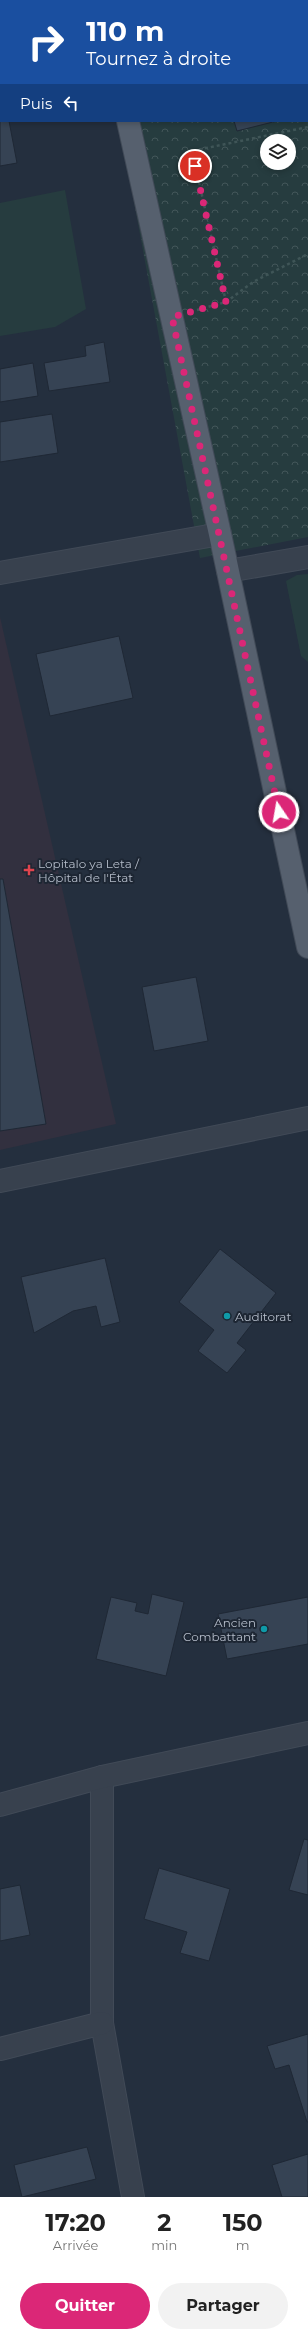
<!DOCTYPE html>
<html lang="fr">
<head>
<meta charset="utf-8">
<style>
  :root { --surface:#fff; --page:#f2f2f2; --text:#222; --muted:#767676; --accent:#db2777 }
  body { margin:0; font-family:Montserrat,sans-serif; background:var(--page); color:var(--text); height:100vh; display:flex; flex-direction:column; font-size:15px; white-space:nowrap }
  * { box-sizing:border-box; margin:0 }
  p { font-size:13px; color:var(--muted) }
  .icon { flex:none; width:22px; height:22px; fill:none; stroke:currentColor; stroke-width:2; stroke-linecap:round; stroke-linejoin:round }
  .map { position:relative; height:2197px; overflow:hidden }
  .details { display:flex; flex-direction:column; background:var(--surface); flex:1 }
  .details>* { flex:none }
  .banner { position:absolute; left:0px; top:0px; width:308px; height:122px; box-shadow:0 2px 6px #0003; background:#1a4fa0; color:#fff; overflow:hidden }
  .controls { position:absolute; left:260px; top:134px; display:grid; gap:8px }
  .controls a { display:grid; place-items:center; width:36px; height:36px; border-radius:50%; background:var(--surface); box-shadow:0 2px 6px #0003; font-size:20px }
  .pin { position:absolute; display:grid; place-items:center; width:34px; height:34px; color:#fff; margin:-17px; border:2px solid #fff; border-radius:50%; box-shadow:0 1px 4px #0007 }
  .me { position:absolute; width:44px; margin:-22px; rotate:348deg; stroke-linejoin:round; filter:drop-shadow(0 0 3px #0008) }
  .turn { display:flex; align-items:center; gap:14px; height:84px; padding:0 20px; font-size:18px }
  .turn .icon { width:52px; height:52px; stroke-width:2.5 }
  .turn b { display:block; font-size:28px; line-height:34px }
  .then { display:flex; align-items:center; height:38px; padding:0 20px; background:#0003; gap:8px; font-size:15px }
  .eta { display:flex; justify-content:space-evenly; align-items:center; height:68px; text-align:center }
  .eta b { font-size:24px; font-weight:700; line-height:28px }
  .button { display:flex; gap:8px; margin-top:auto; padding:8px 20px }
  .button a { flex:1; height:46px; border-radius:24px; background:var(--accent); color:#fff; font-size:16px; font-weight:700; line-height:46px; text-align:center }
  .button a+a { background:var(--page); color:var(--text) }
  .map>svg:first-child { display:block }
</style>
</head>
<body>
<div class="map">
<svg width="308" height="2197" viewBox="0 0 308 2197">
  <defs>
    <pattern id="park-crowns" width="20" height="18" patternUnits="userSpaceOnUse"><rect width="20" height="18" fill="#263c3f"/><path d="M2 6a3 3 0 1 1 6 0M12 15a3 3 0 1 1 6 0" fill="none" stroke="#435659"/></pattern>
  </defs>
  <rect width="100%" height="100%" fill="#242f3e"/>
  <polygon fill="#32303f" points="0,617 116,1124 0,1150"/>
  <g fill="#263c3f">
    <polygon points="65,190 86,309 55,327 0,336 0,203"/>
    <polygon points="308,574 308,662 301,656 286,581 297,575"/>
  </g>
  <path fill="url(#park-crowns)" fill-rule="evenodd" d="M97 0H308V537L200 558 119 121H307V1ZM267 141H289V163H267Z"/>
  <g fill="#364354" stroke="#1f2835">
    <polygon points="307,44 308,44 307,114"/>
    <polygon points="0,74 1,121 9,121 17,163 0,166"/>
    <polygon points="234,121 277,121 237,131"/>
    <polygon points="104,342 110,382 49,391 44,363 86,356 85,346"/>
    <polygon points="33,363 38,396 0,402 0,369"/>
    <polygon points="52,414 58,453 0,462 0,422"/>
    <polygon points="119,636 133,698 50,716 36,654"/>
    <polygon points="0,879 3,879 46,1124 0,1131"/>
    <polygon points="196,977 208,1041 154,1051 142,987"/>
    <polygon points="220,1249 276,1293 237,1343 246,1350 227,1373 198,1351 214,1330 179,1302"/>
    <polygon points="105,1258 120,1322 101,1327 96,1306 73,1311 34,1333 21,1277"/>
    <polygon points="152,1594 184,1602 166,1676 96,1659 111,1597 137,1603 135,1611 148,1614"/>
    <polygon points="308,1597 308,1644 227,1659 218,1614"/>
    <polygon points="304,1839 308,1840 308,1895 289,1890"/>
    <polygon points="159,1868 230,1889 209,1961 180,1953 187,1932 144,1919"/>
    <polygon points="20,1885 30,1935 0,1941 0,1889"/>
    <polygon points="308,2034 308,2122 307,2122 289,2065 275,2069 267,2046"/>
    <polygon points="87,2147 96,2179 22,2197 14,2165"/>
    <polygon points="308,2154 308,2197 282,2197 272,2165"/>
  </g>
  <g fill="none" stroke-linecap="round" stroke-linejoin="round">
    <defs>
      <g id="minor">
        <polyline points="228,571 308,557"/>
        <polyline points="0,573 220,534"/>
        <polyline points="0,1181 308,1118"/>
        <polyline points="102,1777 102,2023 133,2197"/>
        <polyline points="0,1805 102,1777 308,1733"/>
        <polyline points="0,2049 102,2023"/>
      </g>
      <g id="primary">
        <polyline points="101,0 101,1"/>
        <polyline points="128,121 220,534 308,947"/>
      </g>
    </defs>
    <use href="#minor" stroke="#414a57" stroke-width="24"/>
    <use href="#primary" stroke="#414a57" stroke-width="24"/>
    <g stroke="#3f5557" stroke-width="2.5" stroke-dasharray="3 3" stroke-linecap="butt">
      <polyline points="226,302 192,151 308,127"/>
      <polyline points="197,310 226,302 253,282 308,254"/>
    </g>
    <use href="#minor" stroke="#38414e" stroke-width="22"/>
    <use href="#primary" stroke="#56606e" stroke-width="22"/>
  </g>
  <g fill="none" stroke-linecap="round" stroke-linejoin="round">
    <polyline stroke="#db2777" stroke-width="7" stroke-dasharray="0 12.6" points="195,166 226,302 172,317 279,812"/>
  </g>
  <path fill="#e0444e" stroke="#1d2633" stroke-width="1.5" d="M27 864h4v4h4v4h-4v4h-4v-4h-4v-4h4z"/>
  <g fill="#0f9aa8" stroke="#1d2633" stroke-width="1.5">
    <circle cx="227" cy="1316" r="4"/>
    <circle cx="264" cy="1629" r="4"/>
  </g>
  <g text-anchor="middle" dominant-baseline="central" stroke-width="4" stroke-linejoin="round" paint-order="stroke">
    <g font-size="12" fill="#b4bcc9" stroke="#1d2633" text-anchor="start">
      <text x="38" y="863">Lopitalo ya Leta /<tspan x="38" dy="14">Hôpital de l'État</tspan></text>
      <text x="235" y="1316">Auditorat</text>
      <text x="256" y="1622" text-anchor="end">Ancien<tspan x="256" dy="14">Combattant</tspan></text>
    </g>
  </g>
</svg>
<div class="controls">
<a><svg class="icon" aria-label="layers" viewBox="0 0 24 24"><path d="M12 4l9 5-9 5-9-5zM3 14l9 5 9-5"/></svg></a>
</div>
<div class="pin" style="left:195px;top:166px;background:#d93025"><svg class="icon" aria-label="arrive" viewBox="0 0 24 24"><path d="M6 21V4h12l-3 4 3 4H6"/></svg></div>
<svg class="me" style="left:279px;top:812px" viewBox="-20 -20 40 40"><circle r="17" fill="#db2777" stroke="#fff" stroke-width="3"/><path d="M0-11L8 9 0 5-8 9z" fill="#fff"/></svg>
<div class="banner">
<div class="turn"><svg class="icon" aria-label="right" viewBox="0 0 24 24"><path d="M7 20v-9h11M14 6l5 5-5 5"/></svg><div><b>110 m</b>Tournez à droite</div></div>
<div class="then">Puis<svg class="icon" aria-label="left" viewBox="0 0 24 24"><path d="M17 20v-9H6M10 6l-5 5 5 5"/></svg></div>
</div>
</div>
<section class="details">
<div class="eta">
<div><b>17:20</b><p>Arrivée</p></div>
<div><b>2</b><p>min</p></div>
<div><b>150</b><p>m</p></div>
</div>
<div class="button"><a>Quitter</a><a>Partager</a></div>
</section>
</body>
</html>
